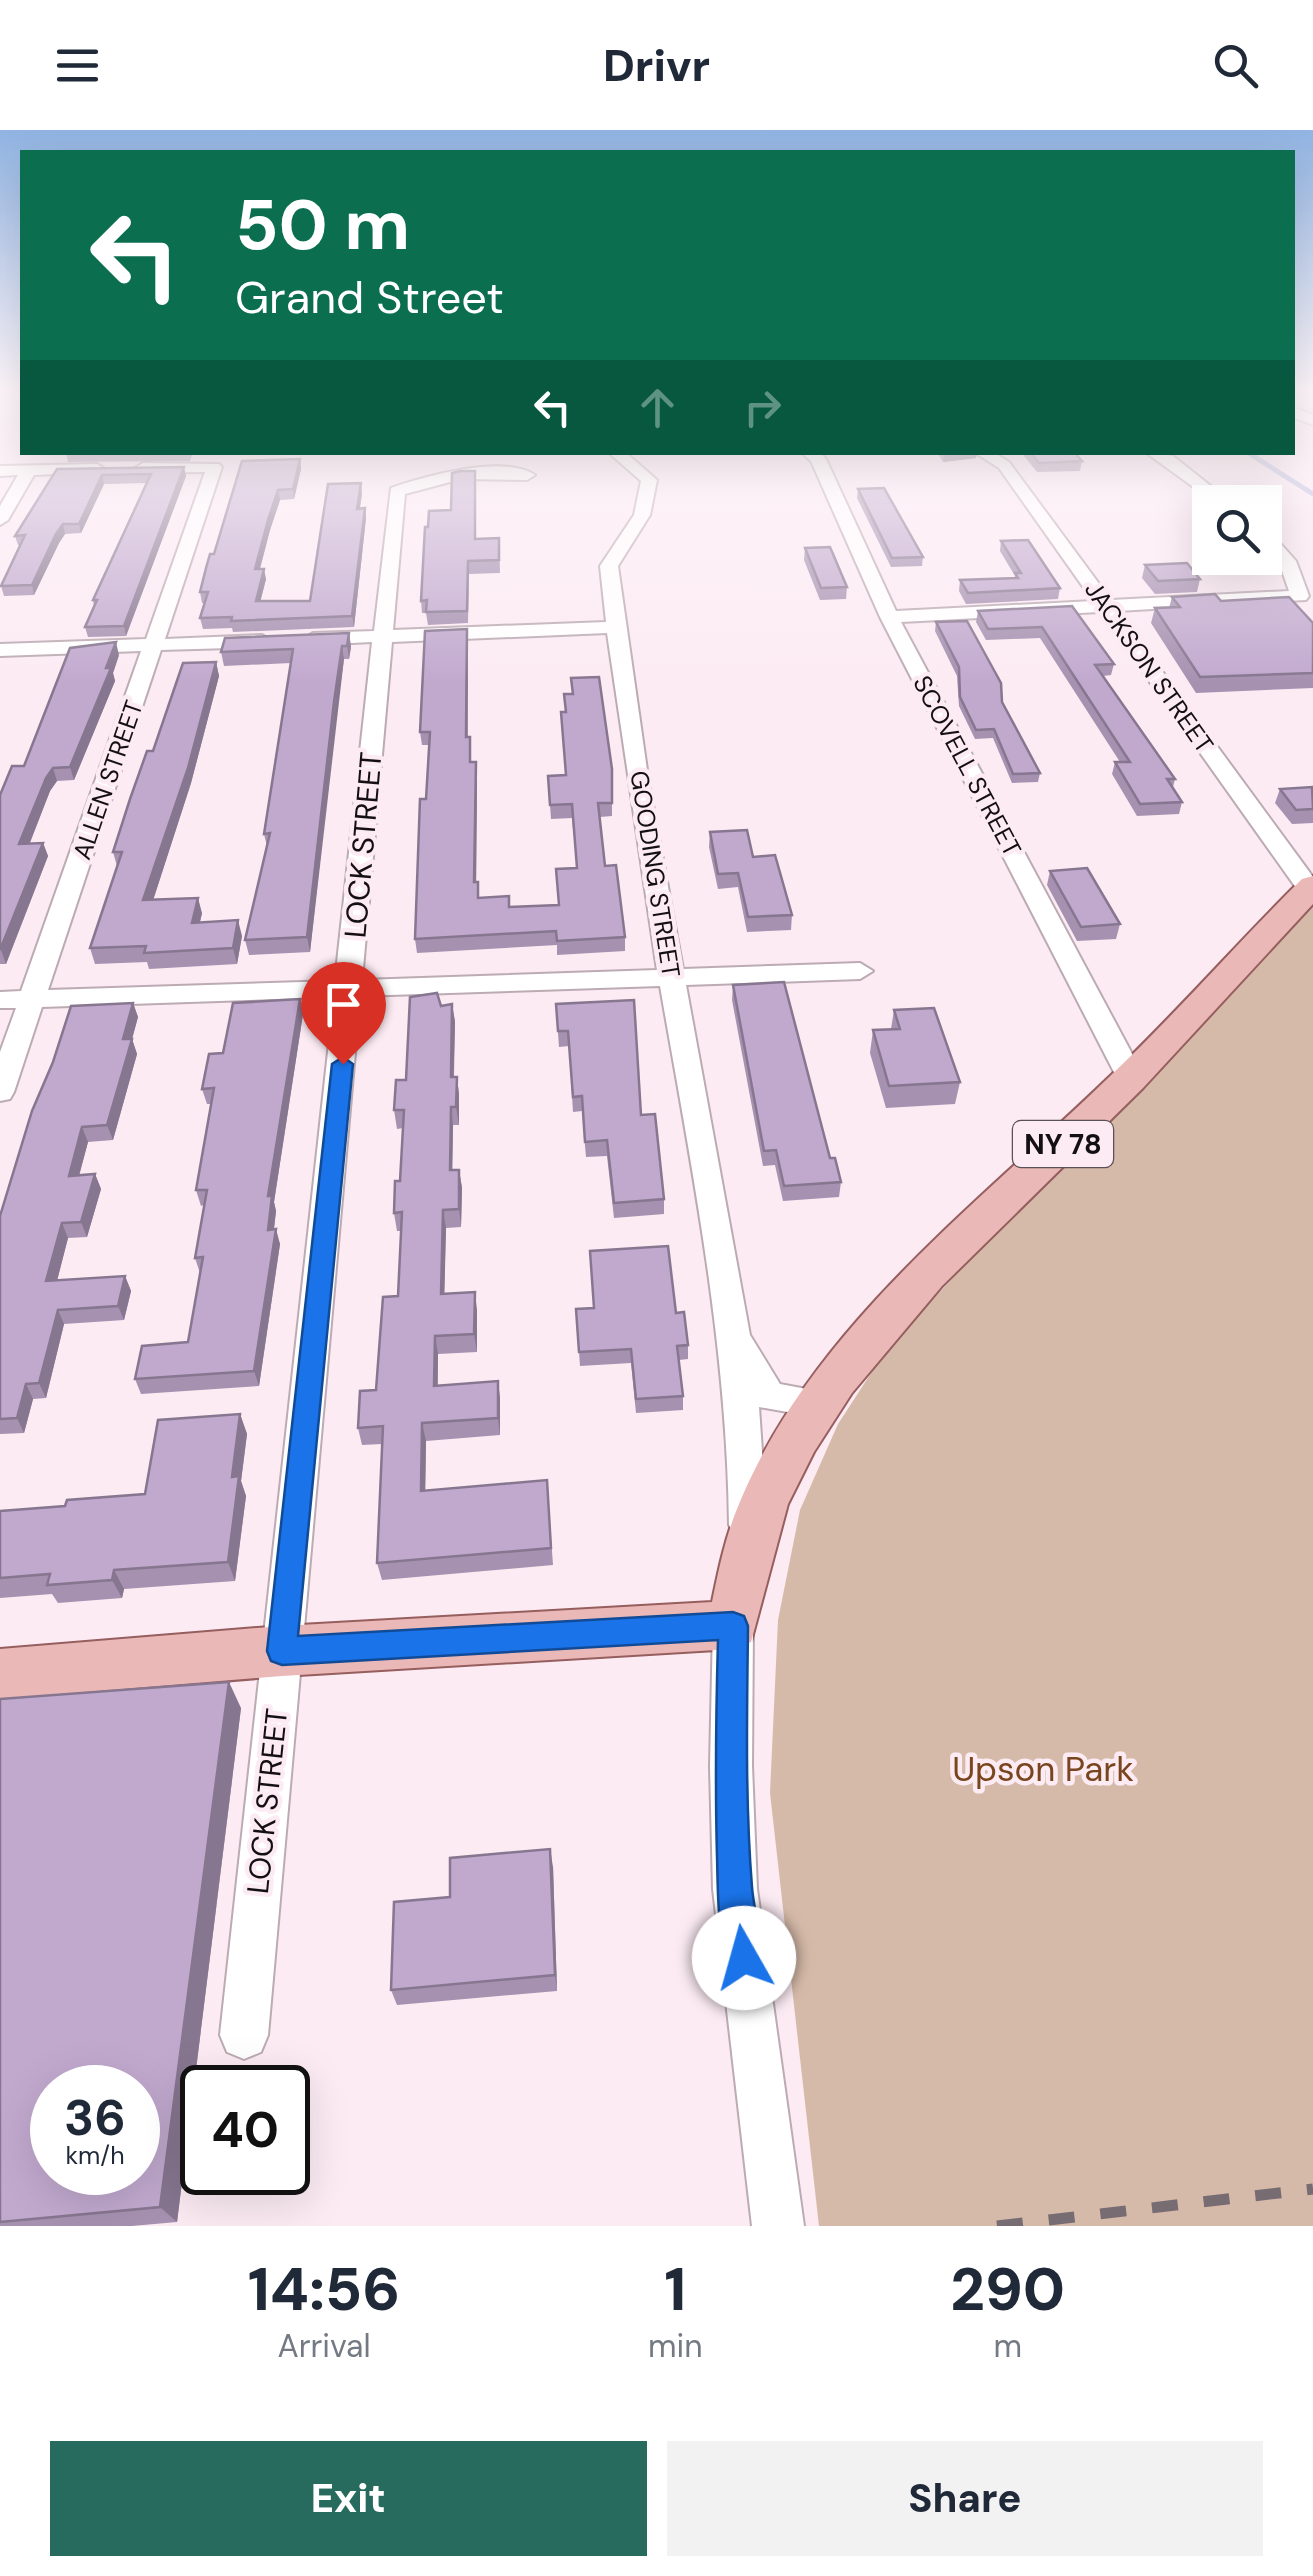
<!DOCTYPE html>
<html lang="en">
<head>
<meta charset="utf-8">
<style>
  :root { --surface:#fff; --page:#f2f2f3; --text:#1f2937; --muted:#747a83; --accent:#266b5e }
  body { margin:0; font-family:"DM Sans",sans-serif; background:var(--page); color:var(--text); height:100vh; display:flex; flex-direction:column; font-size:38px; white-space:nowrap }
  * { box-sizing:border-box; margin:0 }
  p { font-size:32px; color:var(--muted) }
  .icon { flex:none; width:55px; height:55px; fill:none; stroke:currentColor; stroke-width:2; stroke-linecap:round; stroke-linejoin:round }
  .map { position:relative; height:2096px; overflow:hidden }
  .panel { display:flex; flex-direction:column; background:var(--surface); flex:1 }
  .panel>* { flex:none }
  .top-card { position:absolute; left:20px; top:20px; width:1275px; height:305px; border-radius:0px; box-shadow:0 10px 40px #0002; background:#0b6e4f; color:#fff; overflow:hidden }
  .buttons { position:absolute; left:1192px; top:355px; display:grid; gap:20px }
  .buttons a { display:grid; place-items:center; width:90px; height:90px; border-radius:0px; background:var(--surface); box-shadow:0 10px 40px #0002; font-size:50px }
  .speed { position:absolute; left:30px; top:1935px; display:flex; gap:20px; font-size:50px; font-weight:700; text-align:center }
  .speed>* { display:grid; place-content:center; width:130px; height:130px; border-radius:50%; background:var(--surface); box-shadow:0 10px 40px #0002; line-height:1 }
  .speed small { font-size:25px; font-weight:400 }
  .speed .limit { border:5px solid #111; border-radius:15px; background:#fff; color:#111 }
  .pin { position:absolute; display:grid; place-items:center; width:85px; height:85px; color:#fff; margin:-102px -42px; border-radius:50% 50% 50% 0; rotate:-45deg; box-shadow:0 0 10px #0007 }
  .pin .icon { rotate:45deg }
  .me { position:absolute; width:110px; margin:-55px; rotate:353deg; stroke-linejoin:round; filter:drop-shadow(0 0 8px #0008) }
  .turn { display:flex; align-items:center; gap:35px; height:210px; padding:0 50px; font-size:45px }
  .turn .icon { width:130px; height:130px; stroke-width:2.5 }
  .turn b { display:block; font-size:70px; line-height:85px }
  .lanes { display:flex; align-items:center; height:95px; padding:0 50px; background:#0003; justify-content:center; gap:50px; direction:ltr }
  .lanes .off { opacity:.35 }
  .eta { display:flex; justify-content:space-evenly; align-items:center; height:170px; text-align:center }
  .eta b { font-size:60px; font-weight:800; line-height:70px }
  .cta { display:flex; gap:20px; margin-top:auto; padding:20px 50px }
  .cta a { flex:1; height:115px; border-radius:0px; background:var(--accent); color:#fff; font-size:40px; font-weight:800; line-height:115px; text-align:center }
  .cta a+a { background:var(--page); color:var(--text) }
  header { display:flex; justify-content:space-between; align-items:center; height:130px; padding:0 50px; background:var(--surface); font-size:45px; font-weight:800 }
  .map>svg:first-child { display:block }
</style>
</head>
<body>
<header><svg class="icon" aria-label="menu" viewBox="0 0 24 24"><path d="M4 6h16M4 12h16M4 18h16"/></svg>Drivr<svg class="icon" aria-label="search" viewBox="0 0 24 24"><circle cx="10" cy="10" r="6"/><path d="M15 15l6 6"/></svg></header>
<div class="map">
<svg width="1313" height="2096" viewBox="0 0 1313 2096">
  <rect width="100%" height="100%" fill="#fcebf3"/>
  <polygon fill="#d6baa9" points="1313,771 1313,2096 819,2096 770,1663 778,1490 800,1380 838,1294 890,1214"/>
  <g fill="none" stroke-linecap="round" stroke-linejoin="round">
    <polyline stroke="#afb4dc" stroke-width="5" points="1247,322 1313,364"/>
    <defs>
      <g id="minor">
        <polygon points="1292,277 1313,285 1313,295 1292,287"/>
        <path d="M608 322H625L657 350 650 385 618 436 648 647 683 839 860 833 873 841 860 849 686 855 750 1205 780 1254 828 1263 833 1273 828 1283 816 1287 759 1277 767 1395 761 1406 748 1411 735 1406 729 1395C727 1213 691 1034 660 856L360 866 268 1905 261 1922 244 1929 227 1922 220 1905 334 867 42 877 14 962 10 969 0 971V922L16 878H0V862L21 861 141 521 0 526V514L146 509 205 342 143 343 135 338 143 333 219 334 222 337 165 509 262 505 272 511 262 517 161 520 48 860 335 851 372 512 313 515 303 509 313 503 374 501 391 358C425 346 504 324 535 345L527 350 461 349 405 364 393 500 606 492 600 436 634 385 641 351ZM607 503 657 840 362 850 392 512Z"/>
        <polygon points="801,322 819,322 826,329 896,481 1093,471 999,338 974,322 993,322 1009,332 1111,470 1289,461 1279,432 1265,417 1265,402 1271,403 1296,431 1309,466 1306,470 1118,481 1313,747 1313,771 1304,769 1100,482 901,492 1145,948 1141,955 1121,955 1117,948 880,487 811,331"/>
        <polygon points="1145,322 1173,326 1231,372 1214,372"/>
        <polygon points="97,334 105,339 103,342 34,345 8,390 0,395 0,376 18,345 0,346 0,336"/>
        <polygon points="733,1477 747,1482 753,1495 752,1636 757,1759 804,2096 752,2096 713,1759 710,1636 713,1495 719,1482"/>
      </g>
      <path id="major" d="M1313 746V774L1143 958 942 1156 852 1263 814 1322 788 1374 751 1512 733 1519 282 1546 0 1569V1519L282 1496 712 1472C718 1443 724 1413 735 1384 805 1204 971 1080 1106 950 1174 886 1235 815 1302 749Z"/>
    </defs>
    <use href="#minor" stroke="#bcabb3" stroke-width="4"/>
    <use href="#major" stroke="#965e5e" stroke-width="4"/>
    <use href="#minor" fill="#fff" fill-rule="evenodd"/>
    <use href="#major" fill="#eab8b7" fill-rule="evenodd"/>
    <polyline stroke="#766c71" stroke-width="11" stroke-dasharray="26 26" stroke-linecap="butt" points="997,2096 1313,2059"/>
  </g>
  <g fill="#a691b1">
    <polygon points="66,322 193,322 190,331 68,332"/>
    <polygon points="937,322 977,322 976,328 943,332"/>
    <polygon points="1021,322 1074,322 1082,331 1080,341 1037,342"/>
    <polygon points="300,329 301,339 294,369 280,370 270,400 260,439 266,449 260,471 310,471 362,363 360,379 365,378 366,388 354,497 233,502 232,498 203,499 200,488 205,473 202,473 200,462 214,424"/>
    <polygon points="57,339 186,346 126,506 88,507 85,497 94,476 93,470 146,353 104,354 81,403 65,404 59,413 34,465 4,466 1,456 20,415 18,415 15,406"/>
    <polygon points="475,341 476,409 499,408 500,443 469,444 468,493 428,495 426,483 422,483 421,471 428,397 451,380"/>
    <polygon points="858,359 923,427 922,436 891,437 857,368"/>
    <polygon points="1001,411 1060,458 1058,469 966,474 959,461 960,450 1014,448 1015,446 1000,421"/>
    <polygon points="805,418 847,457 846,469 820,470 804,430"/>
    <polygon points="1145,435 1200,449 1197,462 1155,464 1142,448"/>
    <polygon points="1172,467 1221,471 1313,493 1313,558 1196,563 1151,493 1155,478 1169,478"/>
    <polygon points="1072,476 1114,534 1111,545 1103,546 1175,649 1173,657 1182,672 1179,684 1137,686 1112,644 1115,632 1120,632 1040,508 986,510 976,492 978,481"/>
    <polygon points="936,492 1002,572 1040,643 1038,652 1012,653 993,608 975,609 959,576 957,546 935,501"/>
    <polygon points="467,499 468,607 470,607 471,632 477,645 476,752 479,768 510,777 559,775 577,738 572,688 551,689 548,646 612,653 612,686 600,687 605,736 625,807 625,821 557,825 557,815 417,823 415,809 430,615 422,615 420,602"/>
    <polygon points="349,503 351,517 349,529 344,529 336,585 310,822 249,825 245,810 267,716 264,704 291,533 224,536 221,522"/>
    <polygon points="119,525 113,543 115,551 74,650 57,651 50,661 30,713 43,713 48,726 6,834 0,834 0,665"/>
    <polygon points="216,532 219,546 191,653 153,770 202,783 200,792 242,806 237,834 149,839 147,832 95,834 90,818 117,736 113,722 153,621"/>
    <polygon points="1313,658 1313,693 1292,694 1275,673 1280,659"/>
    <polygon points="710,702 753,727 792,785 791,800 747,802 738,757 718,759 709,717"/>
    <polygon points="1050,741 1120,794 1116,809 1077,811 1047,755"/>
    <polygon points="733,855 830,1028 841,1052 839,1067 783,1071 775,1035 763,1036 732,870"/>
    <polygon points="300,869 303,884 274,1072 276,1081 274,1099 280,1114 259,1256 141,1264 135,1249 188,1212 200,1143 195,1128 204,1075 201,1076 196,1060 211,974 207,974 202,959 223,923"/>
    <polygon points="133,873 138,887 132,909 137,924 113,1010 88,1012 79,1045 95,1044 101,1059 87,1107 68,1108 57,1151 125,1146 131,1161 124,1190 64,1194 46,1268 33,1269 24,1303 0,1304 0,1086"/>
    <polygon points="452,874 455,892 454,947 457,947 459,965 459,995 453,995 452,1040 459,1040 462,1058 461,1097 446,1098 444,1164 477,1180 477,1222 438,1224 438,1255 498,1251 500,1269 500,1305 426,1311 425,1361 547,1350 553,1435 382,1450 377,1433 382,1314 362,1315 358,1298 376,1260 398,1166 401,1101 397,1101 394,1083 400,1051 403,998 397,999 394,980 406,950 441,876"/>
    <polygon points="556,874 641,985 664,1069 664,1084 614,1088 607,1026 586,1027 582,981 573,982 569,916 559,917"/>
    <polygon points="894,880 960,952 955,974 886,978 870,923 873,900 891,899"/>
    <polygon points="576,1179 676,1183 688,1215 688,1229 679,1230 683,1266 683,1280 636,1283 631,1233 580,1236"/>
    <polygon points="240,1284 247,1304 241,1351 246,1366 235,1451 124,1459 122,1468 58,1473 52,1464 0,1468 0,1381 65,1376 145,1364"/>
    <polygon points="0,1569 241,1578 177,2092 132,2096 0,2096"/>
    <polygon points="553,1737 557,1861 397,1875 391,1860 450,1767"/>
  </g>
  <g fill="#877690">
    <polygon points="977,322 976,328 943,332 945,323"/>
    <polygon points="300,329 301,339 294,369 293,359"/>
    <polygon points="184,337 186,346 126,506 124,496"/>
    <polygon points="102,345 104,354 81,403 79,394"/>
    <polygon points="361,353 362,363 358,389 357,379"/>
    <polygon points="278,360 280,370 270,400 257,449 255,439 268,390"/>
    <polygon points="365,378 366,388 354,497 352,486"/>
    <polygon points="63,394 65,404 59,413 34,465 32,455 56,404"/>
    <polygon points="264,439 266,449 258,481 256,471"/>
    <polygon points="467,499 468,512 467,620 466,607"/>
    <polygon points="349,503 351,517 349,529 347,516"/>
    <polygon points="116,512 119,525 113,543 115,551 74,650 70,637"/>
    <polygon points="342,516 344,529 310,822 307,807"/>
    <polygon points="216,532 219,546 191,653 148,786 143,770"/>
    <polygon points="476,632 477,645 476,766 474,752"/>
    <polygon points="53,638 57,651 50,661 24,727 19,714 46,648"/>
    <polygon points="43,713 48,726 6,834 1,820"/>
    <polygon points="198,768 202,783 196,809 192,793"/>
    <polygon points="238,790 242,806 237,834 233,818"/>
    <polygon points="300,869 303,884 274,1072 276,1081 272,1115 268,1100 268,1066"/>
    <polygon points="133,873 138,887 132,909 137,924 113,1010 107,995 123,909"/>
    <polygon points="452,874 455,892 453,965 451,947"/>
    <polygon points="457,947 459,965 459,995 456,977"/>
    <polygon points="451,977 453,995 452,1059 450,1040"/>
    <polygon points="82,997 88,1012 75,1061 69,1046"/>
    <polygon points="459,1040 462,1058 461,1097 459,1079"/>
    <polygon points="95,1044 101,1059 87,1107 81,1092"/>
    <polygon points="443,1080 446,1098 444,1182 441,1164"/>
    <polygon points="62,1093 68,1108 53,1166 46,1151"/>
    <polygon points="276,1099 280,1114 259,1256 254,1241"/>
    <polygon points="125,1146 131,1161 124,1190 118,1176"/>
    <polygon points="475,1162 477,1180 477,1222 474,1204"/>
    <polygon points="58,1180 64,1194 46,1268 39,1253"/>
    <polygon points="435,1206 438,1224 437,1273 434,1256"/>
    <polygon points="498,1251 500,1269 500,1305 498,1288"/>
    <polygon points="26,1254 33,1269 24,1303 17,1288"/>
    <polygon points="240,1284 247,1304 241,1351 246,1366 235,1451 228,1432 232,1347"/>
    <polygon points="422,1293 426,1311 425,1378 421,1361"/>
    <polygon points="114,1440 124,1459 122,1468 112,1450"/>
    <polygon points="229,1552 241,1578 177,2092 160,2077"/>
    <polygon points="550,1719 553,1737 557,1861 555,1845"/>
  </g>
  <g fill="#c1a9ce" stroke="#877690" stroke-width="2.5" fill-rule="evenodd">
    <polygon points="1030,322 1074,322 1082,331 1039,333"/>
    <polygon points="300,329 293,359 278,360 268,390 255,439 264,439 256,471 310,471 328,354 361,353 357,379 365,378 352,486 231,491 232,487 200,488 208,462 200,462 206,438 210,424 214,424 242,331"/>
    <polygon points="184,337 124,496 85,497 97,470 93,470 151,344 102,345 79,394 63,394 56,404 32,455 1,456 25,405 15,406 57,339"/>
    <polygon points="460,341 475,341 475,409 499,408 499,430 468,431 467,481 426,482 427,470 421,471 425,397 428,397 429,381 451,380 452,343"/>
    <polygon points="884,358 923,427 892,428 858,359"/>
    <polygon points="1028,410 1060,458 968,463 960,450 1018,448 1015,443 1021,443 1001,411"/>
    <polygon points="830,417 847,457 821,458 805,418"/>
    <polygon points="1187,433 1200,449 1158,451 1145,435"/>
    <polygon points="1215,464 1221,471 1289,467 1313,493 1313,543 1200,547 1155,478 1180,477 1172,467"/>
    <polygon points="1072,476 1114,534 1095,535 1175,649 1167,649 1182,672 1140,674 1115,632 1130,632 1042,497 988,499 978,481"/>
    <polygon points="967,491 1001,553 1002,572 1040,643 1013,644 994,599 976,600 960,567 959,537 936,492"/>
    <polygon points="467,499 466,607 470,607 470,632 476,632 474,752 478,752 478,768 509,766 509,777 559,775 556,739 577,738 572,674 550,675 548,646 566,645 561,582 566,582 564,564 573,564 571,548 599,547 612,639 612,673 598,673 605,736 616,735 625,807 557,811 556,801 415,809 420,669 426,669 430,602 420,602 425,501"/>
    <polygon points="349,503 347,516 342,516 334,572 307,807 245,810 270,703 264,704 293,519 221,522 225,508"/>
    <polygon points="116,512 106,538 111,538 70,637 53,638 46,648 19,714 43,713 0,820 0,665 12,636 24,636 70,518"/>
    <polygon points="216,532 188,638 143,770 198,768 192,793 238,790 233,818 144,823 146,816 90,818 122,722 113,722 130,669 147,621 153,621 183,533"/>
    <polygon points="1312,657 1313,679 1296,680 1280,659"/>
    <polygon points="747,700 753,727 775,725 792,785 748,787 738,743 718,744 710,702"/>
    <polygon points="1087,738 1120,794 1081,797 1050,741"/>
    <polygon points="784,852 830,1028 835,1028 841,1052 784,1056 776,1020 764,1021 733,855"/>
    <polygon points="437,863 441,876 452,874 451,947 457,947 456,977 451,977 450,1040 459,1040 459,1079 443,1080 441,1164 475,1162 474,1204 435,1206 434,1256 498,1251 498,1288 422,1293 421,1361 547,1350 551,1418 377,1433 383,1296 358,1298 360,1261 376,1260 383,1167 398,1166 402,1082 394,1083 395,1051 400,1051 404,980 394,980 396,950 406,950 410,867"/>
    <polygon points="300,869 268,1066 272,1066 268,1100 276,1099 254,1241 135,1249 142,1216 188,1212 203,1127 195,1128 207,1060 196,1060 214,958 202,959 209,924 223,923 233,873"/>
    <polygon points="634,870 641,985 655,984 664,1069 614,1073 607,1010 585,1012 582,966 573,967 568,901 558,901 556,874"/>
    <polygon points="133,873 123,909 132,909 107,995 82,997 69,1046 95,1044 81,1092 62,1093 46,1151 125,1146 118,1176 58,1180 39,1253 26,1254 17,1288 0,1289 0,1086 32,981 53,932 71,876"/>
    <polygon points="934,878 960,952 889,956 873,900 900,899 894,880"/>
    <polygon points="668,1116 676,1183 684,1182 688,1215 677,1216 683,1266 636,1269 631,1219 579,1222 576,1179 594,1178 590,1121"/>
    <polygon points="240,1284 232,1347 239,1346 228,1432 114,1440 112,1450 47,1455 50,1444 0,1448 0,1381 65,1376 67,1370 145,1364 158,1290"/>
    <path d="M229 1552 160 2077 0 2092V1569ZM52 1958H138V2042H52Z"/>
    <polygon points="550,1719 555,1845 391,1860 394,1772 450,1767 450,1728"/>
  </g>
  <linearGradient id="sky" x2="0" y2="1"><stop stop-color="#91b4e3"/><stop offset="0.47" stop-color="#fef6fa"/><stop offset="1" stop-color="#fef6fa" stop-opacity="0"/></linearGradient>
  <rect width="1313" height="553" fill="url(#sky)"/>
  <path fill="#1a73e8" stroke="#114b97" stroke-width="2.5" d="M343 927 353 934 298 1506 733 1482 744 1486 748 1496C747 1583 745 1670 752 1757 754 1784 766 1816 756 1841L744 1846 731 1841C717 1807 718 1763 717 1726 715 1654 716 1582 718 1510L282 1535 271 1531 267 1521 332 934Z"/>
  <g text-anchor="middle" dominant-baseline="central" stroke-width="9" stroke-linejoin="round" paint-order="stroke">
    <g font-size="25" fill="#140f12" stroke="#fcebf3">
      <text transform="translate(1149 537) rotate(55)">JACKSON STREET</text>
      <text transform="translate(967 636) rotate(62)">SCOVELL STREET</text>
      <text transform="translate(108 650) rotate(-71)">ALLEN STREET</text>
      <text transform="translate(655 744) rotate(81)">GOODING STREET</text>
    </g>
    <rect fill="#fcebf3" stroke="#5a5156" stroke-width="2.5" x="1013" y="991" width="100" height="46" rx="8"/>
    <g font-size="28" font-weight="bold" fill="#140f12">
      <text x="1063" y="1014">NY 78</text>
    </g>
    <g font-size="30" fill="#140f12" stroke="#fcebf3">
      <text transform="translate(363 715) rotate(-85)">LOCK STREET</text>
      <text transform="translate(267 1671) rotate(-84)">LOCK STREET</text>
    </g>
    <g font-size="35" fill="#78451e" stroke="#fcebf3">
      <text x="1043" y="1639">Upson Park</text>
    </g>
  </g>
</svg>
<div class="buttons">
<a><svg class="icon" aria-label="search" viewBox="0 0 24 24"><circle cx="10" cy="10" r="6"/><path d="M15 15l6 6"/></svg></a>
</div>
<div class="speed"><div>36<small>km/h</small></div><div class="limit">40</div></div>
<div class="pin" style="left:343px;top:934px;background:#d93025"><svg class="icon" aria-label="arrive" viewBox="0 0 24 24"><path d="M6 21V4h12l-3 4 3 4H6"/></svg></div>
<svg class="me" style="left:744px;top:1828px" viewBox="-20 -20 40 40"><circle r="19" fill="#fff"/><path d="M0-13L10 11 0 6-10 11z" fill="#1a73e8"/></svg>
<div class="top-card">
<div class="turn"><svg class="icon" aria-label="left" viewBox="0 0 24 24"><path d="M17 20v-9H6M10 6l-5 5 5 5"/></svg><div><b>50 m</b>Grand Street</div></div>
<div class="lanes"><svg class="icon" aria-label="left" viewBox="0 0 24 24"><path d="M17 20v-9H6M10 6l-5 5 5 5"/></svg><svg class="icon off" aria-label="ahead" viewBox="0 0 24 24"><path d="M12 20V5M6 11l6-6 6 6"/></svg><svg class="icon off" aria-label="right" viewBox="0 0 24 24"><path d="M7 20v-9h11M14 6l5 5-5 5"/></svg></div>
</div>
</div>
<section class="panel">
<div class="eta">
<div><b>14:56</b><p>Arrival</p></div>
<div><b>1</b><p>min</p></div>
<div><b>290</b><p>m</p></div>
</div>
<div class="cta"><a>Exit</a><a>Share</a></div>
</section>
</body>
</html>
